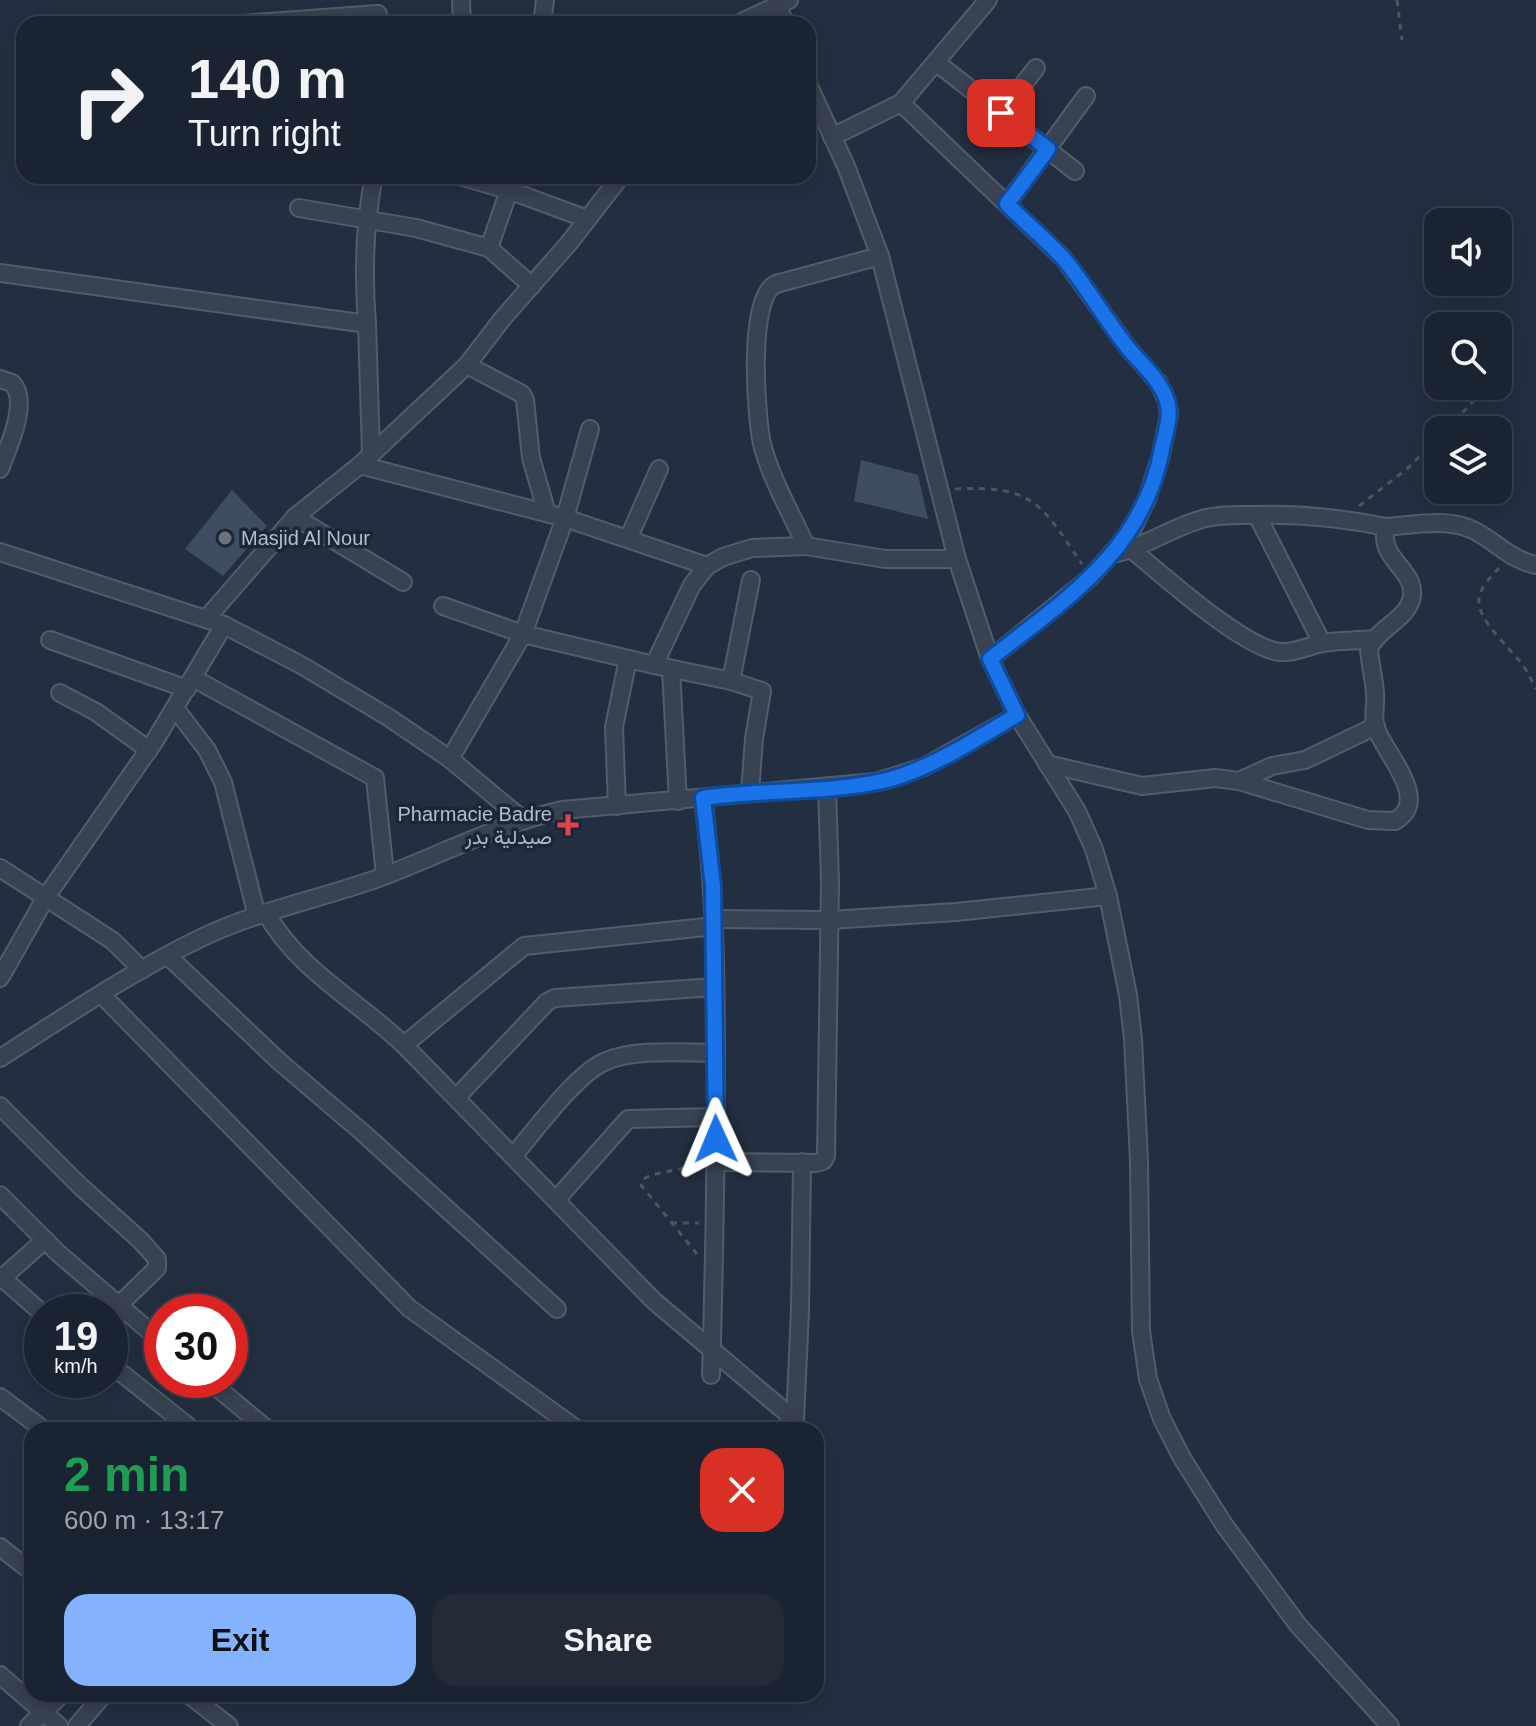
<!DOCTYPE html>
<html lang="en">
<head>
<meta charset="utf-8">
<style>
  :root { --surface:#1a2331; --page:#232b39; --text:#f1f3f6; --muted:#9fa4ab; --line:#38404d; --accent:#85b2ff }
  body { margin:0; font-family:Arial,Vazirmatn,sans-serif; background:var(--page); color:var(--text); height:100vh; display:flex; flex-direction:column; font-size:30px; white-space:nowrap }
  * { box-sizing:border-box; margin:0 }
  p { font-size:26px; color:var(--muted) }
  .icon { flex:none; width:44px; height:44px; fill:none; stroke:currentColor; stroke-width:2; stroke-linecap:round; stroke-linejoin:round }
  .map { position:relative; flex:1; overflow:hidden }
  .side { position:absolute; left:24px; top:1422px; width:800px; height:280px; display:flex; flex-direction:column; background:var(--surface); border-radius:24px; box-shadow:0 4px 20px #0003,0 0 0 2px var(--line) }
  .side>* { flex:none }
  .guide { position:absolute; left:16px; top:16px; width:800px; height:168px; border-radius:24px; box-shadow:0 4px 20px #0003,0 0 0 2px var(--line); background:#1a2331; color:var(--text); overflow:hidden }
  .fabs { position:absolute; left:1424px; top:208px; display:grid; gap:16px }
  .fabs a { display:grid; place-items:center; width:88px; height:88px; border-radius:16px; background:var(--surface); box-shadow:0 4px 20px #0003,0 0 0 2px var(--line); font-size:40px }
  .speed { position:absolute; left:24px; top:1294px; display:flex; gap:16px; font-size:40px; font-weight:700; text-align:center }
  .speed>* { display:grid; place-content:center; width:104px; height:104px; border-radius:50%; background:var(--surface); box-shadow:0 4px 20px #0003,0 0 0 2px var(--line); line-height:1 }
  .speed small { font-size:20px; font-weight:400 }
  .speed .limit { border:12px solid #d22; background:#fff; color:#111 }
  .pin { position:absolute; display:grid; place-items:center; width:68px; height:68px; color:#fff; margin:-34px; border-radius:16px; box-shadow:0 4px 12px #0006 }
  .me { position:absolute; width:88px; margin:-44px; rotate:359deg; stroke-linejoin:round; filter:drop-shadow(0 0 6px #0008) }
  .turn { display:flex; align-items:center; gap:28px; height:168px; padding:0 40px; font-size:36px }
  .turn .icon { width:104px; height:104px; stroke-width:2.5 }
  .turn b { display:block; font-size:56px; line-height:68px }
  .round { display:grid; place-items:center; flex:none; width:84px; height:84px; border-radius:24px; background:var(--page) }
  .headline { display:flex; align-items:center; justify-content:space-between; height:136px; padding:0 40px }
  h1 { font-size:48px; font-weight:800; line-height:60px; color:#1e9e55 }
  .cta { display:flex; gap:16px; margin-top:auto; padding:16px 40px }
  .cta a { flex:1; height:92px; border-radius:24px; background:var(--accent); color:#111; font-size:32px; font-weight:800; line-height:92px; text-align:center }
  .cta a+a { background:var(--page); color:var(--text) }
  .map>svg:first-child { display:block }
</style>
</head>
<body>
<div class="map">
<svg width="1536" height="1726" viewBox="0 0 1536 1726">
  <rect width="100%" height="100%" fill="#232f41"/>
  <g fill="#3f4d61">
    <polygon points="861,460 918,475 928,519 854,501"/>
    <polygon points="232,490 267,526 223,576 185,549"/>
  </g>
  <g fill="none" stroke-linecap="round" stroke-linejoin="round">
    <defs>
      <g id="minor">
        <polyline points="461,0 462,24"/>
        <polyline points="776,0 785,24"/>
        <polyline points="241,24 378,14"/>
        <polyline points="542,24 545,0"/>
        <polyline points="737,24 789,0"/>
        <polyline points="937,63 1075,171"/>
        <polyline points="901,103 988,0"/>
        <polyline points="1001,113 1036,68"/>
        <polyline points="832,137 901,103 1064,259 1128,348 1158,382 1167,401 1169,415 1161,455 1147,499 1132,530 1091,577 990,659"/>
        <polyline points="459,176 511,191 587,219"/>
        <polyline points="1007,204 1086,96"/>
        <polyline points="299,208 416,228 489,248 514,176"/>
        <polyline points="489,248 532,286"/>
        <path d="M880 256 776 284C747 296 756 416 762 444 771 479 791 513 806 546L885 559H957"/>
        <path d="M0 273 367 324C363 274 364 226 374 176"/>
        <polyline points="367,324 371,454"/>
        <polyline points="467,365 522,394 525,400 531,458 547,513"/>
        <path d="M0 379 12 383C30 401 8 448 0 469"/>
        <polyline points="360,465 565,518 707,566"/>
        <polyline points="1257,515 1322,643"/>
        <polyline points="295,517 403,582"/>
        <polyline points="629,537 659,469"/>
        <path d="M1132 550C1163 575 1243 648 1280 652 1296 653 1307 646 1323 643 1339 640 1356 641 1373 639"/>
        <polyline points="0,552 224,625 301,665 388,717 450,759 522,819"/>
        <path d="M1113 554C1146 547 1173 526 1206 518 1222 514 1239 515 1256 515 1300 514 1342 518 1386 527"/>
        <polyline points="443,606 523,634 654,665 692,585 707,566 723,557 752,548 806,546"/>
        <polyline points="206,619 295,517 360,465 467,365 503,318 569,243 621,176"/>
        <polyline points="50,640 187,689"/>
        <polyline points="654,665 731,681 762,691 754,739 750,792"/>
        <polyline points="671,669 678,801"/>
        <polyline points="193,678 375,778 385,875"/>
        <polyline points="731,681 751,580"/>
        <polyline points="60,693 96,712 149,750"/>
        <polyline points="175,708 207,750 223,782 257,916"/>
        <polyline points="1017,715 1077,811 1094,849 1108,896 1128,995 1133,1039 1139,1161 1141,1331 1148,1379 1162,1419 1182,1458 1225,1526 1298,1625 1390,1726"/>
        <polyline points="450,759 523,634 565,518 590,429"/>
        <path d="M1047 764 1142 786 1215 778 1239 781 1368 820 1395 821C1433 799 1381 750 1375 725 1373 715 1376 703 1375 693 1374 678 1370 664 1369 649 1377 628 1409 619 1412 596 1415 568 1378 560 1386 527 1413 525 1449 517 1475 531 1496 542 1511 560 1536 565"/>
        <polyline points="1239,781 1272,766 1305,760 1376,726"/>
        <path d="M703 798C715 889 716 973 716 1065 716 1168 714 1272 711 1375"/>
        <polyline points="617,806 614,727 628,659"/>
        <polyline points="0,868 113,941 142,970"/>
        <path d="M266 913C299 971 357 1000 404 1045L654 1301 795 1420"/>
        <polyline points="714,919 830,920 956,912 1108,896"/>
        <polyline points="168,956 281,1063 362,1132 557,1309"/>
        <polyline points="0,978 46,897 154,742 224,625"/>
        <polyline points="102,995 409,1308 578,1430"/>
        <polyline points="404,1045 524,946 715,926"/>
        <path d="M0 1058C66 1016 132 971 203 937 262 909 326 898 387 875 446 852 500 824 562 810L876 782 924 767 1017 715 990 659 957 559 880 256 846 166 808 84"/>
        <polyline points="456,1098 547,1002 555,998 715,987"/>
        <polyline points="0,1106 80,1186 140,1240 157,1259 157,1268 118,1306"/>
        <path d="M513 1156C535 1131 575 1075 604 1062 633 1048 684 1053 716 1053"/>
        <polyline points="717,1162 816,1163 823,1161 826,1156 830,882 827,787"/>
        <polyline points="0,1195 58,1253 162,1342"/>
        <polyline points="556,1200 628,1119 716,1117"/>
        <polyline points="0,1276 42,1313"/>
        <polyline points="0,1280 45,1240"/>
        <polyline points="110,1364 193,1430"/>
        <polyline points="208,1380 268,1430"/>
        <polyline points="0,1397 44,1430"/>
        <polyline points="795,1420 800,1311 802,1162"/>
        <polyline points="0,1547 32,1572"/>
        <polyline points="0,1675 59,1726"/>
        <polyline points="188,1694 229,1726"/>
        <polyline points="29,1726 62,1694"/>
        <polyline points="77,1726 104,1694"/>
      </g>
    </defs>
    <use href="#minor" stroke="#525d6b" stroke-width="20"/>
    <g stroke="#435b5f" stroke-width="3" stroke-dasharray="6 6" stroke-linecap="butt">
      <polyline points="1397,0 1402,40"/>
      <polyline points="1446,430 1481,393"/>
      <path d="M955 489C1034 485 1041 504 1082 564"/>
      <polyline points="1359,506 1408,468 1438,438"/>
      <path d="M1499 568C1492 576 1479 588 1479 600 1477 621 1513 650 1524 667 1529 674 1532 682 1536 689"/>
      <polyline points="671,1223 699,1223"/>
      <polyline points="697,1254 641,1185 642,1180 651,1175 698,1165"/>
    </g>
    <use href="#minor" stroke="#384251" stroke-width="16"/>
  </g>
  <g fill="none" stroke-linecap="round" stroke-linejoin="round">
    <defs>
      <path id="route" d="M716 1139 713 886 703 798C763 789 833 794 891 779 936 766 977 738 1017 715L990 659C1066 599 1143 551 1162 449 1165 433 1172 416 1167 401 1160 379 1142 365 1128 348 1105 319 1087 287 1064 259 1046 240 1025 222 1007 204L1048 149 1001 113"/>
    </defs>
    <use href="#route" stroke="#114b97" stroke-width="20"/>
    <use href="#route" stroke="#1a73e8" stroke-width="14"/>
  </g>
  <circle fill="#6b7280" stroke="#1c2736" stroke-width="3" cx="225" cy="538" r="8"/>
  <path fill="#e0444e" stroke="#1c2736" stroke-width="3" d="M564 813h8v8h8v8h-8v8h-8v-8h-8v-8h8z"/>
  <g text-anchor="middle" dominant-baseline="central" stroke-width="7" stroke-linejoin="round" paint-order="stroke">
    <g font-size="20" fill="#b4bdcb" stroke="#1c2736" text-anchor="start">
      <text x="241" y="538">Masjid Al Nour</text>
      <text x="552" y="814" text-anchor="end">Pharmacie Badre<tspan x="552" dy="23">صيدلية بدر</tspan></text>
    </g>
  </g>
</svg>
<div class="fabs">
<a><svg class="icon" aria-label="sound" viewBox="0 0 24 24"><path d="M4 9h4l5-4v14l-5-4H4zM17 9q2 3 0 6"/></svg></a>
<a><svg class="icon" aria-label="search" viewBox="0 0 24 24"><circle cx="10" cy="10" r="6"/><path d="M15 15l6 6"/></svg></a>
<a><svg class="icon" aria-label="layers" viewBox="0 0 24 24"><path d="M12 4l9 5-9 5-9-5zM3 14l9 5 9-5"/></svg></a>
</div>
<div class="speed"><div>19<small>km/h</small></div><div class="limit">30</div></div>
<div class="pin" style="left:1001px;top:113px;background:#d93025"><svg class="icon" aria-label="arrive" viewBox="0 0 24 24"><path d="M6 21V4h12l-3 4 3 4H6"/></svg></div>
<svg class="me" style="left:716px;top:1139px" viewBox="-20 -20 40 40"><path d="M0-17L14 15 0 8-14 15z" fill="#1a73e8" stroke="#fff" stroke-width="4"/></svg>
<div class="guide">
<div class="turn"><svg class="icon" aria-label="right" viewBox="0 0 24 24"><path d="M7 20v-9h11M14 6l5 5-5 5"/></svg><div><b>140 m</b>Turn right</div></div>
</div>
<section class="side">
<div class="headline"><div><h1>2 min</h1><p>600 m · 13:17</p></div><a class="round" style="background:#d93025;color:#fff"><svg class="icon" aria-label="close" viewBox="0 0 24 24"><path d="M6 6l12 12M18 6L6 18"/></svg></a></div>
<div class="cta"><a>Exit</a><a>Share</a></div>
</section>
</div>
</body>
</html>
